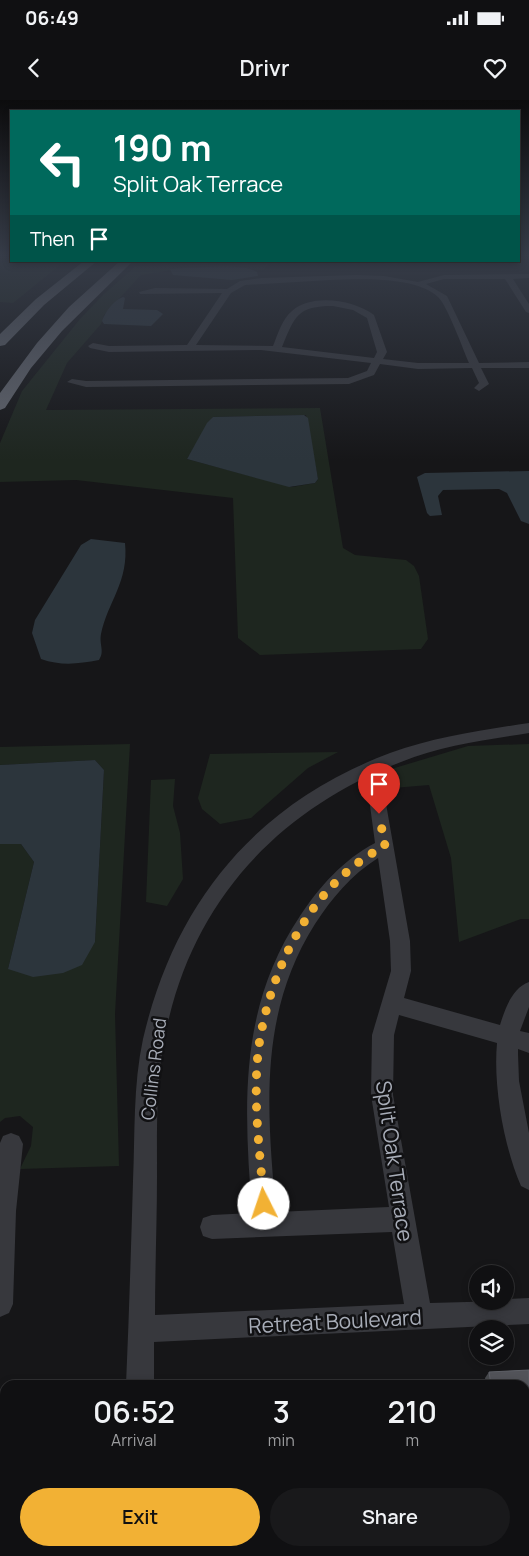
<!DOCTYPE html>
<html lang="en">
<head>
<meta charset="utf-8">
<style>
  :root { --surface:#101012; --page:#19191b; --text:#f1f3f6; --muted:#9c9d9f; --line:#303032; --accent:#f2b134 }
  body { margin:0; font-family:Manrope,sans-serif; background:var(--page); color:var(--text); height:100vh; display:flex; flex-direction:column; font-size:19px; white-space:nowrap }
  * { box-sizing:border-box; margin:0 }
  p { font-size:16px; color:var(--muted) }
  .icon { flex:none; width:28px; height:28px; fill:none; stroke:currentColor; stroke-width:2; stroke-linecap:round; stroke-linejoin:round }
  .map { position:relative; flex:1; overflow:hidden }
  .drawer { position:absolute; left:0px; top:1280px; width:530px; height:176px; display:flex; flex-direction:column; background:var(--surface); border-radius:15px 15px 0 0; box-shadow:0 2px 8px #0003,0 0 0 1px var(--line) }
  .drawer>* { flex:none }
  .banner { position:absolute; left:10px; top:10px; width:510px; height:152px; border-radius:0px; box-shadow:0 2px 8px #0003,0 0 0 1px var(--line); background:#00695c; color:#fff; overflow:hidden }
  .fabs { position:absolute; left:469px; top:1165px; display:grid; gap:10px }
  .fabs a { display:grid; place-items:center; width:45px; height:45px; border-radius:50%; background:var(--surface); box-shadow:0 2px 8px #0003,0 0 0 1px var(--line); font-size:25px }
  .pin { position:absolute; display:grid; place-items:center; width:42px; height:42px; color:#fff; margin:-51px -21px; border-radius:50% 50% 50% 0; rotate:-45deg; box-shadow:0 0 5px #0007 }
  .pin .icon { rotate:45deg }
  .me { position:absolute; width:55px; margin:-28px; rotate:356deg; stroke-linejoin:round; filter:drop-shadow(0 0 4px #0008) }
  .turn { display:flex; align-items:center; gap:18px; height:105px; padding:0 20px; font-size:22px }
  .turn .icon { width:65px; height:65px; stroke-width:2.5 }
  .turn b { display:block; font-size:35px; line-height:42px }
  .then { display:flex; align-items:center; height:48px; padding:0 20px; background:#0003; gap:10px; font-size:19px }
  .eta { display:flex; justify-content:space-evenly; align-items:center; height:85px; text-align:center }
  .eta b { font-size:30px; font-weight:600; line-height:35px }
  .button { display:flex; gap:10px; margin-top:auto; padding:10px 20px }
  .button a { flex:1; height:58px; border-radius:30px; background:var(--accent); color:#111; font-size:20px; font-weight:600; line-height:58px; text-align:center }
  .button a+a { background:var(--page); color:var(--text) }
  .status { display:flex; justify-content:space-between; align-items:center; height:35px; padding:0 25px; background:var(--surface); direction:ltr }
  .status svg { height:14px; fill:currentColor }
  header { display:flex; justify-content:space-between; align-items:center; height:65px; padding:0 20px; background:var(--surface); font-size:22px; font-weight:600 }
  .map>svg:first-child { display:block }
</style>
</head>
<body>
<div class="status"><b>06:49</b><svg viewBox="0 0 49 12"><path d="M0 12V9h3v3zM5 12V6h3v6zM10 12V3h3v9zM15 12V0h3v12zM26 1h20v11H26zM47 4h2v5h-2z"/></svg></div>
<header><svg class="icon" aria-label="back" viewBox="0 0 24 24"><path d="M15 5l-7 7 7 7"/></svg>Drivr<svg class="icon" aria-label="heart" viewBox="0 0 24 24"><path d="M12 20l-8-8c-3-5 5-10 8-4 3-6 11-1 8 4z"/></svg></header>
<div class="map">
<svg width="529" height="1456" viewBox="0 0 529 1456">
  <rect width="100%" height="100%" fill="#161618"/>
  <g fill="#1e261f" fill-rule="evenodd">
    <polygon points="0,157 11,157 11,161 65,161 13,203 0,202"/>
    <path d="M269 164 263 170 242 168H184L141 175 104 215 101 224 67 263 46 310 320 308 343 448 355 455 406 460 414 466 419 476 428 539 421 549 260 555 238 538 233 398 76 380 0 382V343L22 291 80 219 104 194 136 166ZM306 315 318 379 315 383 292 387 187 359 213 317Z"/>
    <polygon points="130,644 115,914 119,1066 20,1069 31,1046 33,1027 20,1016 5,1018 0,1022 0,744 21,744 34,762 8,869 95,842 104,670 95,660 0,665 0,647"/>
    <polygon points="529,644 529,819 521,819 459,842 451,758 429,685 381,689 378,673 468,646"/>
    <polygon points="338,652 308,668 251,718 220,724 202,709 198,698 210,654"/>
    <polygon points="175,679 173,706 180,733 183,779 167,806 146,802 151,680"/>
  </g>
  <g fill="#2c353c">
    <path d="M184 168C202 168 243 163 257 172L258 176 232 180 173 175 170 169Z"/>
    <path d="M123 197 125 198 123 209 157 210 163 214 151 226 104 224 102 221C105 212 114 200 123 197Z"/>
    <polygon points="304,315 308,318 318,379 315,383 289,387 187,359 207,323 213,317"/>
    <polygon points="529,371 529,424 521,421 507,393 499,389 443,390 438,396 442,415 430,416 427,413 417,377 425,373"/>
    <path d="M91 439 125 443C129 482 108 501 101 534 99 545 105 551 99 560 78 564 61 566 41 559L32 533 35 520 81 445Z"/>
    <polygon points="95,660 104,670 95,842 82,865 63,873 33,877 8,869 34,762 21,744 0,744 0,665"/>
  </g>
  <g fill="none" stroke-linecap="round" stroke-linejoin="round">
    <g fill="#37383d" fill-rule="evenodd">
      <path d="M529 174V178L513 179 529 204V213L526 212 505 179H444L426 184 447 196 479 263 529 262V268H481L489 284 479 291 474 288 479 283 472 268 418 269 380 264 374 275 349 284 86 287 67 282 72 279 86 281 348 278 367 271 371 263 261 250 109 252 90 248 88 246 93 243 109 246 187 245 222 193 140 194 139 192 155 188 227 189 240 181 262 178 357 175 384 176 418 182 444 175ZM330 180C359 179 416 176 438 197 447 205 463 249 469 263H418L383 259 387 252 374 215C354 200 312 193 292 211 282 219 278 234 273 246L196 245 231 193 245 185ZM333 206 353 210 367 218 377 252 374 258 282 247C295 216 297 206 333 206Z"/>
      <path d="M529 623V633C486 640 442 645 401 662 275 711 188 806 164 942 156 986 157 1031 157 1076 157 1123 155 1169 155 1215L404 1204 392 1132 212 1139 203 1136 200 1127 203 1118 212 1115 252 1113C244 1007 238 909 300 816 320 786 343 760 375 743L369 698 371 694 377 692 383 694 385 698 410 841 411 871 404 898 500 925C505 909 512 888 529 882V907L520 931 529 933V953L518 949V954L519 981 529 1033V1090L521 1086C504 1047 493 986 497 943L399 915 394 935 393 995 430 1203 505 1201V1199L529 1198V1224L154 1242V1285H126C129 1217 131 1149 133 1081 135 1034 133 985 143 939 175 801 257 703 390 653 435 637 482 630 529 623ZM378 758 390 841 391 871 372 935 371 995 389 1107 276 1112C267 1011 258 914 315 824 332 798 351 775 378 758Z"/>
      <polygon points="11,1033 19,1036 23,1044 16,1111 13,1204 9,1213 0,1217 0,1043 3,1036"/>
      <rect x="122" y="1451" width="30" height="5"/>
    </g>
    <g fill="#63666e" fill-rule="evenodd">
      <polygon points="84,161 97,161 44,205 5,245 0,246 0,234 36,199"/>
      <polygon points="120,161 133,161 62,231 31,268 5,308 0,310 0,293 37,243 69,207"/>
    </g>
  </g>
  <polygon fill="#47494d" points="529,1270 529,1356 525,1356 525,1285 486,1285 485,1278 489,1272"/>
  <polygon fill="#525359" stroke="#5f6168" points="529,1270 529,1353 525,1353 525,1285 491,1285 489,1272"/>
  <linearGradient id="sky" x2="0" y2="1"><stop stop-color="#0c0c0d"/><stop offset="0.43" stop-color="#363c48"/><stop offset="1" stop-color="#363c48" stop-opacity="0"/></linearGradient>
  <rect width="529" height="361" fill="url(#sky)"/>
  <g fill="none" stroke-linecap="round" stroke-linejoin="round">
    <path stroke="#f2b134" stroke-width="9" stroke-dasharray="0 16.2" d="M264 1104C260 1052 252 997 259 945 271 867 312 783 385 746L379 714"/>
  </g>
  <g text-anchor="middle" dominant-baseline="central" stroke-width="5" stroke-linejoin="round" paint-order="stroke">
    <g font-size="18" fill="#a8adb8" stroke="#111113">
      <text transform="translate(153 969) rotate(-83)">Collins Road</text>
    </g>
    <g font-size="21" fill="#a8adb8" stroke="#111113">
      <text transform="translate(395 1061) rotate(82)">Split Oak Terrace</text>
      <text transform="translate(335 1221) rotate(-3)">Retreat Boulevard</text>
    </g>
  </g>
</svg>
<div class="fabs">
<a><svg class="icon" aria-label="sound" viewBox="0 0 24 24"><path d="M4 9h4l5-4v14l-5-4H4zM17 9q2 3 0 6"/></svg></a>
<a><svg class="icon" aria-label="layers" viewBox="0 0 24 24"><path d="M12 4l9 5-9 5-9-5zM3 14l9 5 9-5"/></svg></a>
</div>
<div class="pin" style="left:379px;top:714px;background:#d93025"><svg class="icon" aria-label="arrive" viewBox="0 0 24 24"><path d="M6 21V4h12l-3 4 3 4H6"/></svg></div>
<svg class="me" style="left:264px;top:1104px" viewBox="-20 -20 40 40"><circle r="19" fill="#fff"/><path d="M0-13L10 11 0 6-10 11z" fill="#f2b134"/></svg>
<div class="banner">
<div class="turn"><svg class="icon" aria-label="left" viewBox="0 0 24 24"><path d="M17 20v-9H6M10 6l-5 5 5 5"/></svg><div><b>190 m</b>Split Oak Terrace</div></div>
<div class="then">Then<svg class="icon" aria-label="arrive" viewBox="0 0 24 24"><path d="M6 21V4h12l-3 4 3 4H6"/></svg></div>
</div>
<section class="drawer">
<div class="eta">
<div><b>06:52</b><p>Arrival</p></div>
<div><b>3</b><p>min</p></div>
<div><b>210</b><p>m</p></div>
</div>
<div class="button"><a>Exit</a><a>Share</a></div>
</section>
</div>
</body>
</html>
